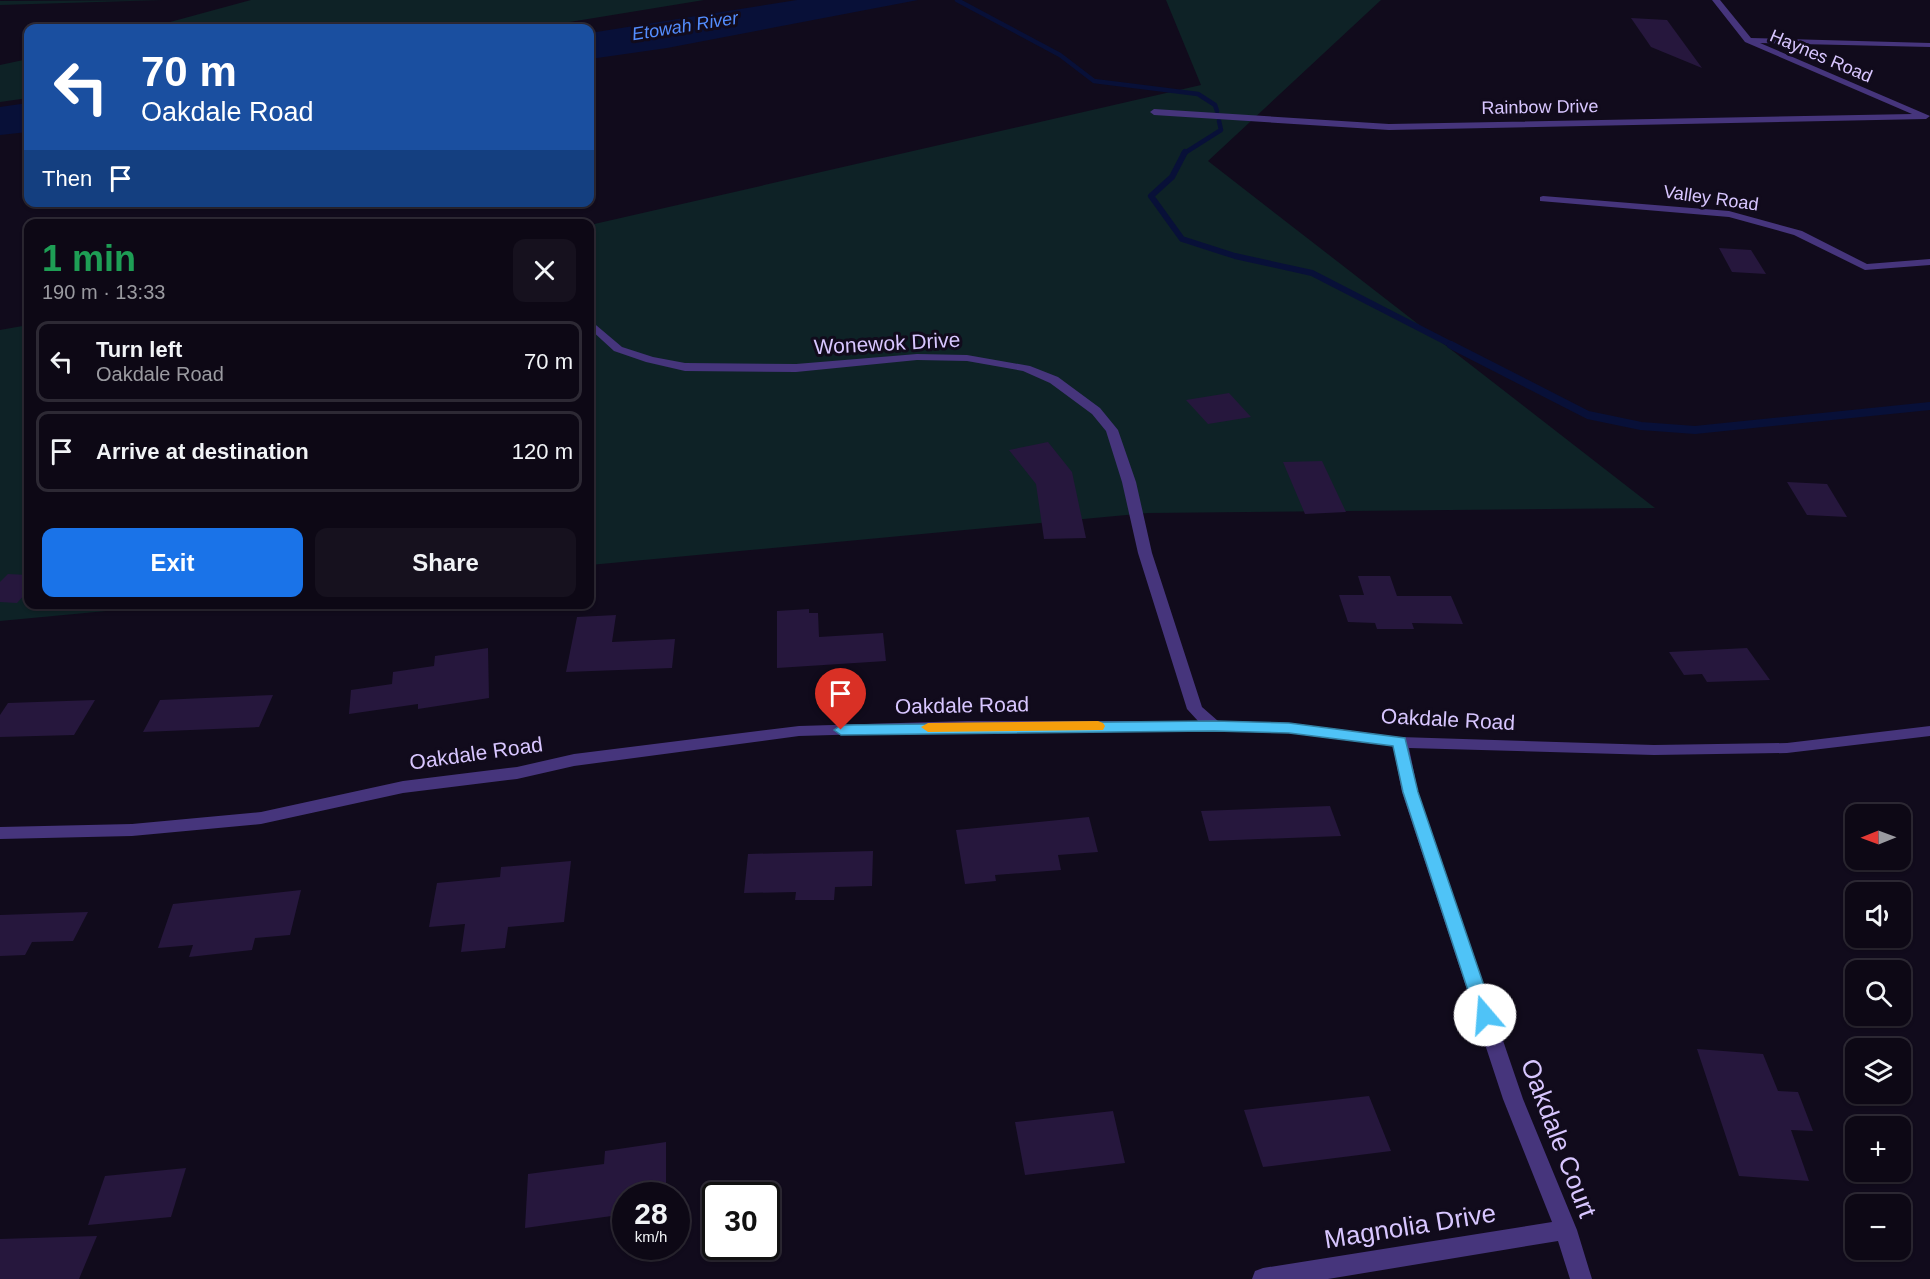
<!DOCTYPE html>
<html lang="en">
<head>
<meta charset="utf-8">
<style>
  :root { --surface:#0d0815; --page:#16111e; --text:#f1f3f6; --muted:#9a9aa0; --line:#2d2934; --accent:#1a73e8 }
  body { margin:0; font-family:Helvetica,sans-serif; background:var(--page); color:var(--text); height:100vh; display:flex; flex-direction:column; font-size:22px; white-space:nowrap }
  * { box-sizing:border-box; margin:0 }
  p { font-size:20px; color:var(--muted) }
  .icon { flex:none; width:33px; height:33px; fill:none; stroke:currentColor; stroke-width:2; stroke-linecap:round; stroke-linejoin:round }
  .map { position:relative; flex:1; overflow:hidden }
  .panel { position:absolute; left:24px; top:219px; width:570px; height:390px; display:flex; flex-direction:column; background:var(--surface); border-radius:12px; box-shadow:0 2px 4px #0004,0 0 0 2px var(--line) }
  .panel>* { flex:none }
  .hud { position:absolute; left:24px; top:24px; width:570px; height:183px; border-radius:12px; box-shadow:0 2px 4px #0004,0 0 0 2px var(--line); background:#1a4fa0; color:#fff; overflow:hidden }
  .needle { width:39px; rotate:269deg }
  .buttons { position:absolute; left:1845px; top:804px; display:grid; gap:12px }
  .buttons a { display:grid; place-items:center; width:66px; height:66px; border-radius:12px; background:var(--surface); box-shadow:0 2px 4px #0004,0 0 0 2px var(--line); font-size:30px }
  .speed { position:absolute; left:612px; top:1182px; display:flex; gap:12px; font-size:30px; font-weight:700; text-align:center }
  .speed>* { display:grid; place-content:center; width:78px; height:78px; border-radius:50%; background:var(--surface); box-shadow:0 2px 4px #0004,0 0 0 2px var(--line); line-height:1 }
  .speed small { font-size:15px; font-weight:400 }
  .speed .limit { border:3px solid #111; border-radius:9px; background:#fff; color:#111 }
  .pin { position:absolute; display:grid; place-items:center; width:51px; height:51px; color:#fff; margin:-62px -26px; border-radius:50% 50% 50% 0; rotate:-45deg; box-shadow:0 0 6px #0007 }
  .pin .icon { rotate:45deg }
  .me { position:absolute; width:66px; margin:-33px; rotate:342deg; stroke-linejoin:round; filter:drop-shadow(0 0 4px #0008) }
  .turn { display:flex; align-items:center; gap:21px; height:126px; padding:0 18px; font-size:27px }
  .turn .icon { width:78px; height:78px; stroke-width:2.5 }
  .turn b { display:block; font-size:42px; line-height:51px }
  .then { display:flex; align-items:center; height:57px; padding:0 18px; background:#0003; gap:12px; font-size:22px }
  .round { display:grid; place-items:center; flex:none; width:63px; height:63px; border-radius:12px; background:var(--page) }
  .overview { display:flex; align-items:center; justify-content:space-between; height:102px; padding:0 18px }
  h1 { font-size:36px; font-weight:700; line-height:45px; color:#1e9e55 }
  .primary-button { display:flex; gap:12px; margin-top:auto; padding:12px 18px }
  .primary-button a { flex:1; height:69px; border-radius:12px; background:var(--accent); color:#fff; font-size:24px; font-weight:700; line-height:69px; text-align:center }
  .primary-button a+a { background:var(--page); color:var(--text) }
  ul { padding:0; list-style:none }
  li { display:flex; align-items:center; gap:18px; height:81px; margin:0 12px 9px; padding:0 6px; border:3px solid var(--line); border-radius:12px }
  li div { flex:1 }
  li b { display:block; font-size:22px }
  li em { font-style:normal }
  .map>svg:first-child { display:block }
</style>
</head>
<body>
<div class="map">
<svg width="1930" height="1279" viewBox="0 0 1930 1279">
  <rect width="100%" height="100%" fill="#110b1c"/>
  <g fill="#0e2226">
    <polygon points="163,0 0,5 0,1"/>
    <polygon points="251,0 704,0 533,28 148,28"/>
    <polygon points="1166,0 1381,0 1208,161 1655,508 1148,513 590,565 590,225 1201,85"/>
    <polygon points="28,59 28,98 0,102 0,65"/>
    <polygon points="28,325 28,604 170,605 0,621 0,330"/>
  </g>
  <g fill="#081038">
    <polygon points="797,0 918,0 667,48 590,59 590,33"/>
    <polygon points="28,103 28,132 0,135 0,107"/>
  </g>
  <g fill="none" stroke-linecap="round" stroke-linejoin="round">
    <g stroke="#081038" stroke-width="4.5">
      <polyline points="957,0 1060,55 1094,81 1198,94 1215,105 1217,111"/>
      <polyline points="1183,154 1221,130 1219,121"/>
    </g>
    <polyline stroke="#081038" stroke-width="6" points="1185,152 1172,177 1151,196 1182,239 1235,256 1312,273 1454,346"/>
    <polyline stroke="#081038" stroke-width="8" points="1451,345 1588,415 1641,426 1695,430 1930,406"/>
  </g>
  <g fill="#26173d">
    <polygon points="1631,18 1667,20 1702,68 1651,47"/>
    <polygon points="1719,248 1751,250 1766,274 1732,272"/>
    <polygon points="1229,393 1251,417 1208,424 1186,400"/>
    <polygon points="1048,442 1072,472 1086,538 1044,539 1036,484 1009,450"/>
    <polygon points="1322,461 1346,512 1305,514 1283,462"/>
    <polygon points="1787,482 1827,484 1847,517 1807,515"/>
    <polygon points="8,574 28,575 28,591 17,603 0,602 0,582"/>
    <polygon points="1358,576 1390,576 1397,596 1451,596 1463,624 1412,623 1414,629 1377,629 1375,623 1348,622 1339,595 1364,595"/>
    <polygon points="809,609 809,613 818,613 819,637 883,633 886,661 777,668 777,611"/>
    <polygon points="616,615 612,642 675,639 672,668 566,672 577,617"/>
    <polygon points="488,648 489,698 418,709 418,704 349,714 351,690 392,684 393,672 434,666 435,656"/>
    <polygon points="1747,648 1770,680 1707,682 1702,674 1684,675 1669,652"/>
    <polygon points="273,695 259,727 143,732 160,700"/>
    <polygon points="95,700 74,735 0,737 0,715 8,703"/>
    <polygon points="1330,806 1341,836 1209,841 1201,811"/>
    <polygon points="1089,817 1098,852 1058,855 1061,870 995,875 996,881 965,884 956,830"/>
    <polygon points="873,851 872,886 835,887 834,900 795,900 796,892 744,893 748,854"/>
    <polygon points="571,861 564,922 508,927 505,948 461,952 465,924 429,927 437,883 500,877 501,867"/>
    <polygon points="301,890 290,935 255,938 252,950 189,957 193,945 158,948 173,904"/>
    <polygon points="88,912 73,941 32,942 25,955 0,956 0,915"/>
    <polygon points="1697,1049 1763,1054 1778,1091 1798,1092 1813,1131 1791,1130 1809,1181 1739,1176"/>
    <polygon points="1369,1096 1391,1151 1263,1167 1244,1110"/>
    <polygon points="1113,1111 1125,1163 1025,1175 1015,1122"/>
    <polygon points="666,1142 666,1196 626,1196 626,1214 525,1228 528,1174 604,1164 605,1151"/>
    <polygon points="186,1168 171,1217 88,1225 105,1176"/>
    <polygon points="97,1236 79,1279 0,1279 0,1239"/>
  </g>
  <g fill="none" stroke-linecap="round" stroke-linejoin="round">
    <g fill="#46357c" fill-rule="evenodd">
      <polygon points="1712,0 1720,0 1751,38 1930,43 1930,47 1760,43 1930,116 1926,119 1389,130 1154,115 1150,112 1154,109 1389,124 1912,114 1745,42"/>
      <polygon points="1543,196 1729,211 1802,231 1867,264 1930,259 1930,265 1865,270 1794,235 1729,217 1540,201 1540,197"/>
      <polygon points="590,320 622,347 653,357 685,363 796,364 917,354 967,355 1030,366 1058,377 1100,408 1118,430 1136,482 1152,553 1202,707 1218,721 1289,723 1400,737 1654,745 1787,743 1930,726 1930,736 1787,753 1654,755 1409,748 1418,792 1523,1099 1577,1230 1592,1279 1570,1279 1558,1241 1328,1279 1252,1279 1255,1271 1263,1268 1552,1222 1503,1099 1402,792 1393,746 1289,733 1214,731 967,731 799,736 574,766 517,779 403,793 261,824 132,836 0,839 0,827 132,824 261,812 403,781 517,767 574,754 799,726 967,721 1198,721 1187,709 1138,553 1122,482 1106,431 1092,414 1050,383 1023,371 967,361 917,360 796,372 685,371 646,362 614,351 590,329"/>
    </g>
  </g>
  <polygon fill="#4fc3f7" stroke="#337fa1" stroke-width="1.5" points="1214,721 1289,723 1405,738 1418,792 1494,1015 1491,1020 1479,1020 1476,1015 1403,792 1393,746 1289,733 1214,731 841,735 834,730 841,725"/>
  <polygon fill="#f59e0b" points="1098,721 1103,723 1105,726 1103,730 928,732 921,727 928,723"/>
  <g text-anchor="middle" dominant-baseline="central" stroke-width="6" stroke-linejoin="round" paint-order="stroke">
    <g font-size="18" font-style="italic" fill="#548eff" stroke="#110b1c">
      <text transform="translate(685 26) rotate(-9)">Etowah River</text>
    </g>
    <g font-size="18" fill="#d8c6ff" stroke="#110b1c">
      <text transform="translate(1821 56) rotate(23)">Haynes Road</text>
      <text transform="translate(1540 107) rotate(-1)">Rainbow Drive</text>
      <text transform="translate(1711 198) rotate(8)">Valley Road</text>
    </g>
    <g font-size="21" fill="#d8c6ff" stroke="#110b1c">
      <text transform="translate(887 343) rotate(-3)">Wonewok Drive</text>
      <text transform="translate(962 705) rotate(-1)">Oakdale Road</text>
      <text transform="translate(1448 719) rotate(3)">Oakdale Road</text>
      <text transform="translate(476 753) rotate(-8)">Oakdale Road</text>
    </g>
    <g font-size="26" fill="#d8c6ff" stroke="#110b1c">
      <text transform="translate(1559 1138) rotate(69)">Oakdale Court</text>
      <text transform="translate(1410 1226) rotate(-9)">Magnolia Drive</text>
    </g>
  </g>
</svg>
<div class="buttons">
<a><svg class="needle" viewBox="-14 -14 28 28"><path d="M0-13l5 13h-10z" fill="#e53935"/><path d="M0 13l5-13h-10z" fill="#9a9aa0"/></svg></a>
<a><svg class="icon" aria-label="sound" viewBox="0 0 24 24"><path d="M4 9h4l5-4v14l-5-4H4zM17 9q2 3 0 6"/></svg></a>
<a><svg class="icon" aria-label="search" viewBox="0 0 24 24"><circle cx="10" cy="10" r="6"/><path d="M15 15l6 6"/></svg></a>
<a><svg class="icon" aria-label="layers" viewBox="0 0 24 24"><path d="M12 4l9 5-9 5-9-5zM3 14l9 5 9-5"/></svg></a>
<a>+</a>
<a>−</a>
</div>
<div class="speed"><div>28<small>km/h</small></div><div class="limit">30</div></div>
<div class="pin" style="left:841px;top:730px;background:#d93025"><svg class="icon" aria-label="arrive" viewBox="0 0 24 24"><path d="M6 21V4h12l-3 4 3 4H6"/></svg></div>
<svg class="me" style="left:1485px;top:1015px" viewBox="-20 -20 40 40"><circle r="19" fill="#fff"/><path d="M0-13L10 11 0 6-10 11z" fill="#4fc3f7"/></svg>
<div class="hud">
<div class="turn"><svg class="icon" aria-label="left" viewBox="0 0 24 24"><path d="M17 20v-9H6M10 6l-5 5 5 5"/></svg><div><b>70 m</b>Oakdale Road</div></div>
<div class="then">Then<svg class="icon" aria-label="arrive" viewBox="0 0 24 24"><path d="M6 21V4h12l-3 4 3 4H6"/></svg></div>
</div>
<section class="panel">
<div class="overview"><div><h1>1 min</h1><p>190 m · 13:33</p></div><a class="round"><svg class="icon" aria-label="close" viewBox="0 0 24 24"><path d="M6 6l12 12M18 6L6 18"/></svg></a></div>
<ul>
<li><svg class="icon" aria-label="left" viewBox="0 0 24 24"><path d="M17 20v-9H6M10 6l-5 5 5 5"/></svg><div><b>Turn left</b><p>Oakdale Road</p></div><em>70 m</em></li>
<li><svg class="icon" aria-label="arrive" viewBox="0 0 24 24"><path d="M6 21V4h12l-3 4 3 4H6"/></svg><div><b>Arrive at destination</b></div><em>120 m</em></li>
</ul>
<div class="primary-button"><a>Exit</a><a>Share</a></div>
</section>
</div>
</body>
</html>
